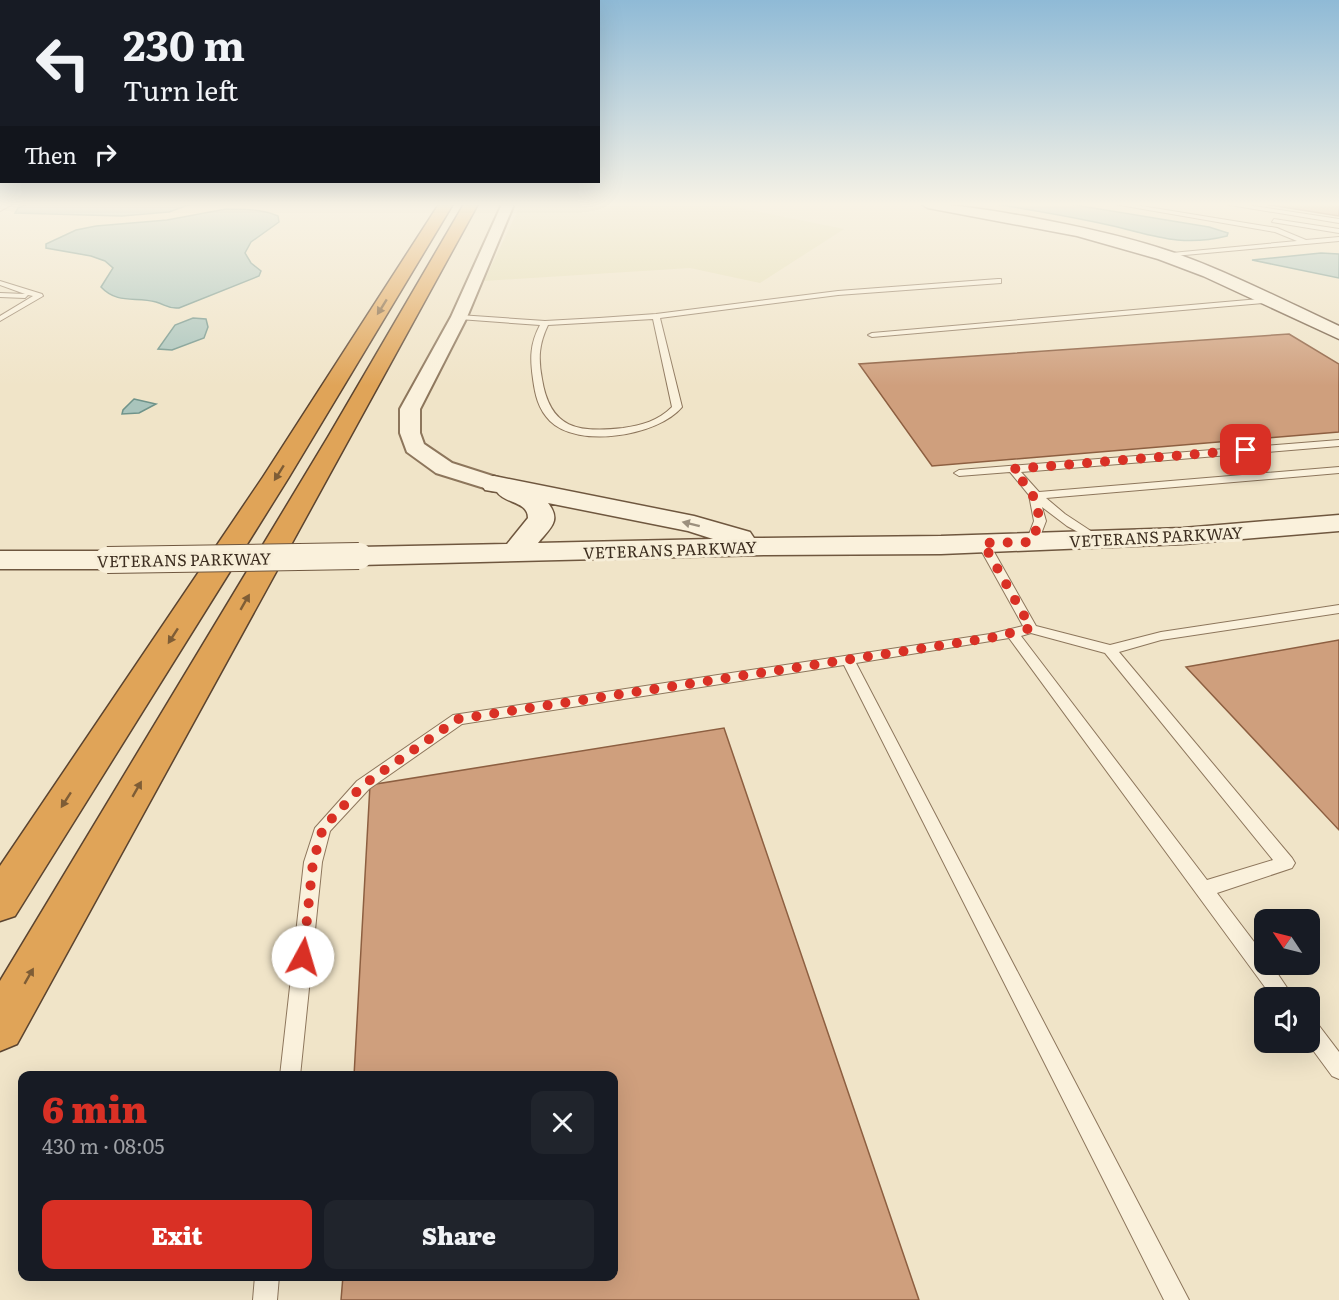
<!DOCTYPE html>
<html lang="en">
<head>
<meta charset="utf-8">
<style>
  :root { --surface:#171b24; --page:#20242c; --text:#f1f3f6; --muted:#9ea1a6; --accent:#d93025 }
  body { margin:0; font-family:Literata,serif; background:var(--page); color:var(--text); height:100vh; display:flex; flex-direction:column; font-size:22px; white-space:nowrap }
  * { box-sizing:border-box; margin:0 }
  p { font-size:20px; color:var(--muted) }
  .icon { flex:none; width:33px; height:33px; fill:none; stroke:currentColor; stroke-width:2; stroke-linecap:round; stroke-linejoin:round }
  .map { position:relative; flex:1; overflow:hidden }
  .panel { position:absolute; left:18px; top:1071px; width:600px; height:210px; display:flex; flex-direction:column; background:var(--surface); border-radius:12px; box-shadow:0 6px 24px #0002 }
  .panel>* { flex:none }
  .guide { position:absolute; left:0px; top:0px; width:600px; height:183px; box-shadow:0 6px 24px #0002; background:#171b24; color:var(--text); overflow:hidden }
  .needle { width:39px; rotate:305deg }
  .fabs { position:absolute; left:1254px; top:909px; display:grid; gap:12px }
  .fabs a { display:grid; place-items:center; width:66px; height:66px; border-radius:12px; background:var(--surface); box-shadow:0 6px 24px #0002; font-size:30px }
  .pin { position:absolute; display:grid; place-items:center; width:51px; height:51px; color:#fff; margin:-26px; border-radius:12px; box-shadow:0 3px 9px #0006 }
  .me { position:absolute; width:66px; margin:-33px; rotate:6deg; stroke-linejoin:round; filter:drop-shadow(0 0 4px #0008) }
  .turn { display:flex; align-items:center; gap:21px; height:126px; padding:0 24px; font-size:27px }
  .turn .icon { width:78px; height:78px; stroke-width:2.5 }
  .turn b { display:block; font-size:42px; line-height:51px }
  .then { display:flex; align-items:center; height:57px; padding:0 24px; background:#0003; gap:12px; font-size:22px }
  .round { display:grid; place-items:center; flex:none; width:63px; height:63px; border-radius:12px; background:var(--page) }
  .overview { display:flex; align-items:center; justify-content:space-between; height:102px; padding:0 24px }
  h1 { font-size:36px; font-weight:800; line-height:45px; color:var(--accent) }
  .cta { display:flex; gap:12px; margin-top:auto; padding:12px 24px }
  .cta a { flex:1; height:69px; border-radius:12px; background:var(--accent); color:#fff; font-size:24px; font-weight:800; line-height:69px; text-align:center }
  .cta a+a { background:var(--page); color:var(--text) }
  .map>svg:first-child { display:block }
</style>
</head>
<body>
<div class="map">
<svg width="1339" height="1300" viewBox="0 0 1339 1300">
  <rect width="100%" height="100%" fill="#f0e4c8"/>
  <polygon fill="#e6deb5" points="521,204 720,204 844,229 760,283 690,268 484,281"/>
  <g fill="#a9c4bc" stroke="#6f938a" stroke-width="1.5">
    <polygon points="27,204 191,204 169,212 122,216 15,213 18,208"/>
    <path d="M995 204H1069L1209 227 1228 233 1227 236C1178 248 1151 234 1104 224 1068 216 1031 210 995 204Z"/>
    <path d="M226 209C244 209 262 209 278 216L279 222 251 242 245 253 251 263 261 271 259 276 179 308C168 309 166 305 156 302 136 296 118 305 101 287L113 268 105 261 91 256 46 248V244L76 230 96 226 167 220Z"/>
    <polygon points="1321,253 1339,254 1339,278 1252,260"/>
    <polygon points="193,318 206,319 208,327 204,338 172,350 158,349 175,325"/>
    <polygon points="134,399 156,404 139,413 122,414 123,410"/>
  </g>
  <g fill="#cf9f7d" stroke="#8d5f41" stroke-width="1.5">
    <polygon points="1263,204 1339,204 1339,216"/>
    <polygon points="1289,334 1339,364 1339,432 932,466 859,364"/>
    <polygon points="1339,640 1339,830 1186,667"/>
    <polygon points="724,728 919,1300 341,1300 343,1276 614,1276 614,1076 354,1076 370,785"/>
  </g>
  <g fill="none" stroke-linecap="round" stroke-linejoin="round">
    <defs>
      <g id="lane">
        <polygon points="5,204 13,204 0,211 0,207"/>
        <polygon points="1114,204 1129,204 1277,228 1306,240 1339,237 1339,241 1163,257 1161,254 1297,241 1275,232"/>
        <polygon points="1224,204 1240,204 1339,219 1339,223"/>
        <polygon points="1274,219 1339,229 1339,233 1272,222"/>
        <path d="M998 279H1001V283L838 295 660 318 682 407C658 436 578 449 550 421 538 409 535 394 533 379 530 358 530 344 540 325L459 319 455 317 459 315 545 321 599 318 656 314 838 291ZM653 319 672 407C658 421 642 425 623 428 578 433 550 429 542 379 538 358 539 344 548 325Z"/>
        <polygon points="0,281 42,294 43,296 0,321 0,316 33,296 28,295 25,298 0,297 0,293 25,294 0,285"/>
        <polygon points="1271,298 1274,298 1274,302 872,337 868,335 872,333"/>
        <polygon points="1339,440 1339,446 1021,472 1039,492 1339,467 1339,473 1046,498 1065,514 1100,537 1102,539 1100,541 1096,542 1067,526 1042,507 1046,521 1038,542 1036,544 1028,544 1026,542 1034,521 1029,495 1010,472 959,476 954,473 959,470"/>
        <path d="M983 539 989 543 1036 626 1110 645 1161 632 1339 605V613L1161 640 1119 652 1292 858 1295 863 1292 868 1217 893 1264 955V964H1271L1294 998H1273L1009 638 856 663 1189 1300H1164L844 665 462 724 369 789 330 831 322 862 300 1076H280L304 862 315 828 357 781 453 715 990 634 1023 626 977 543ZM1031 633 1105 653 1273 860 1207 880 1021 636Z"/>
        <polygon points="1310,1020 1317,1023 1339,1052 1339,1079 1332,1076 1307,1042 1310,1042"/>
        <polygon points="255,1276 279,1276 277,1300 253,1300"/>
      </g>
      <polygon id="street" points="502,204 514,204 467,317 420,409 420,433 424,444 452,463 502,479 505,484 502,489 494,491 436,473 407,452 400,433 400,409 451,317"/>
      <g id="secondary">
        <path d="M921 204C958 204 993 211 1029 217 1077 226 1125 236 1172 252 1229 272 1283 300 1339 326V339L1203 276 1158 259 1077 236 928 208Z"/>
        <path d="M494 476 694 516 750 532 754 538 941 536 1183 528 1339 515V531L1183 544 941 554 767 555 359 565 349 562 344 556 349 550 359 547 507 544 528 518C528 501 505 504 497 492L485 490 481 484 485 478ZM548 503 688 531 713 539 538 543C550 528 562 521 548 503Z"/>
        <polygon points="0,551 107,551 117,554 122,560 117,566 107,569 0,569"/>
      </g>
      <g id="highway">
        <polygon points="439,204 453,204 289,477 15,916 0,921 0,866 263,477"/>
        <polygon points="464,204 478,204 17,1044 0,1051 0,981 328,437"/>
      </g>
    </defs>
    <use href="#lane" stroke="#8d765c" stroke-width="2"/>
    <use href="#street" stroke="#8d765c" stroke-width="4"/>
    <use href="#secondary" stroke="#6f573f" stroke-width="3"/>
    <use href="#highway" stroke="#5b4430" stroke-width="3"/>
    <use href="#lane" fill="#faf1dc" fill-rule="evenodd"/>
    <use href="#street" fill="#faf1dc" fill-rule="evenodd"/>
    <use href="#secondary" fill="#faf1dc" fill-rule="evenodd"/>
    <use href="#highway" fill="#e0a458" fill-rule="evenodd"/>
    <defs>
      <polyline id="secondary-bridge" points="107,560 359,556"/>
    </defs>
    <use href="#secondary-bridge" stroke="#6f573f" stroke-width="28" stroke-linecap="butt"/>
    <use href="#secondary-bridge" stroke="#faf1dc" stroke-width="26"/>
  </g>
  <defs><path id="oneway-solid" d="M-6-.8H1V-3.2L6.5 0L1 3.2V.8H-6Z" transform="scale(1.5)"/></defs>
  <g fill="#7e5d36">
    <use href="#oneway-solid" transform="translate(382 307) rotate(122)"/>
    <use href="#oneway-solid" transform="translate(279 473) rotate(122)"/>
    <use href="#oneway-solid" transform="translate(245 602) rotate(-60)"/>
    <use href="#oneway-solid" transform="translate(173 636) rotate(123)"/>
    <use href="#oneway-solid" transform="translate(137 789) rotate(-60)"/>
    <use href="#oneway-solid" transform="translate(66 800) rotate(123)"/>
    <use href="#oneway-solid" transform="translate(29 976) rotate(-60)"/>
  </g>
  <use fill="#9c907e" href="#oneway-solid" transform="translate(691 524) rotate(-166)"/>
  <linearGradient id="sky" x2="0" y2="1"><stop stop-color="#8fbad6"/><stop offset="0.53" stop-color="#f8f3e6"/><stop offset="1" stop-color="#f8f3e6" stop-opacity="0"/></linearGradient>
  <rect width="1339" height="386" fill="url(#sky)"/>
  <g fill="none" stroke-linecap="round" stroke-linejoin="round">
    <path stroke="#d93025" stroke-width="10" stroke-dasharray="0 18" d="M303 957 313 862 323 828 363 785 458 719 990 638 1031 628 983 543 1032 542C1046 506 1035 497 1013 469L1246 450"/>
  </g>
  <g text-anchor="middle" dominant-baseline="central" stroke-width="6" stroke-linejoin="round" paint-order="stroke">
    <g font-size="16" fill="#3d2e20" stroke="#f7eed8">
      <text transform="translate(1156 536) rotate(-3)">VETERANS PARKWAY</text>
      <text transform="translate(670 549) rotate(-2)">VETERANS PARKWAY</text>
      <text transform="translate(184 559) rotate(-1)">VETERANS PARKWAY</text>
    </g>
  </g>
</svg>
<div class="fabs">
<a><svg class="needle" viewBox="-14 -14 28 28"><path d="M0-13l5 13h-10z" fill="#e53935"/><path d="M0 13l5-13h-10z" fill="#9ea1a6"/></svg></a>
<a><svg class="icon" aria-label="sound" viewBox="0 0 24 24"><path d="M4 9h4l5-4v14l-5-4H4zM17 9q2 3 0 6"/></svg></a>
</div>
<div class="pin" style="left:1246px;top:450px;background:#d93025"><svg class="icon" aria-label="arrive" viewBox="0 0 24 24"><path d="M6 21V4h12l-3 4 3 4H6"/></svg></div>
<svg class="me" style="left:303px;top:957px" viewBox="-20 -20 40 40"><circle r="19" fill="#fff"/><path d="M0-13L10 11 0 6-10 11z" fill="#d93025"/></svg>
<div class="guide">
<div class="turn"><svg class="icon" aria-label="left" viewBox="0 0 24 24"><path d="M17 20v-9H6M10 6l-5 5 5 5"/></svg><div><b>230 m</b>Turn left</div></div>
<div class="then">Then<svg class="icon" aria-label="right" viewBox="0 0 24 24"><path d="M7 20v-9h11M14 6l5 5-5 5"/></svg></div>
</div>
<section class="panel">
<div class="overview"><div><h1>6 min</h1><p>430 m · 08:05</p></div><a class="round"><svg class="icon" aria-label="close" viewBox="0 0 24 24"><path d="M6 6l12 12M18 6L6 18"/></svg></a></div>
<div class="cta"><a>Exit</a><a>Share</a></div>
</section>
</div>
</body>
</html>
